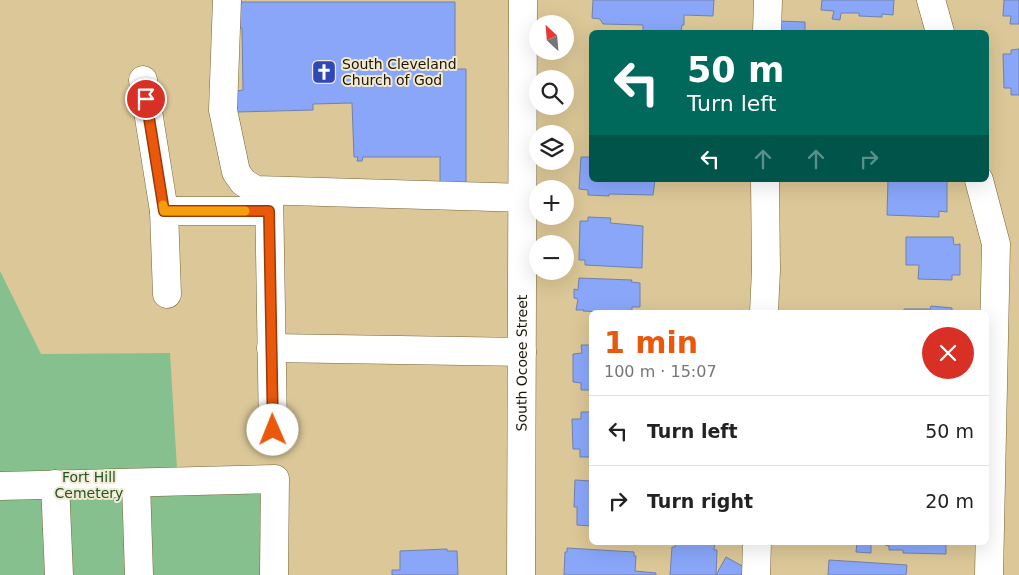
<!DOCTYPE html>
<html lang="en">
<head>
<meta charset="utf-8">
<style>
  :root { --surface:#fff; --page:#f2f2f2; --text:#222; --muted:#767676; --line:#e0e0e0; --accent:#ea580c }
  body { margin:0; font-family:"DejaVu Sans",sans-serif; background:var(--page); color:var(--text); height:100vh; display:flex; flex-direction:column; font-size:19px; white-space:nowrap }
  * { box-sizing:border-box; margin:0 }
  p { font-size:16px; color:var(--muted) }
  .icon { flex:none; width:28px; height:28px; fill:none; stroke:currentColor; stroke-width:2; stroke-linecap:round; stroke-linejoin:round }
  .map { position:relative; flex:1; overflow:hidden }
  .sheet { position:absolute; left:589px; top:310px; width:400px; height:235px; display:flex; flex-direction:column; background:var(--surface); border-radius:8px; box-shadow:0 5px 20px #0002 }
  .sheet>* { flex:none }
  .top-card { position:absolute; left:589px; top:30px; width:400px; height:152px; border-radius:8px; box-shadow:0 5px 20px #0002; background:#00695c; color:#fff; overflow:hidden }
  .needle { width:32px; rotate:334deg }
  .fabs { position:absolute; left:529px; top:15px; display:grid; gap:10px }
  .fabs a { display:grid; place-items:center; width:45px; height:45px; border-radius:50%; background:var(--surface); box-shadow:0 5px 20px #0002; font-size:25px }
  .pin { position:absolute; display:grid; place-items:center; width:42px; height:42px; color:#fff; margin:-21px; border:2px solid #fff; border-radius:50%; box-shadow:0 1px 5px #0007 }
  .me { position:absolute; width:55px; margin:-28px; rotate:359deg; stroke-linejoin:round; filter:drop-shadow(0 0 4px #0008) }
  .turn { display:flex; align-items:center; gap:18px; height:105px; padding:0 15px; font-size:22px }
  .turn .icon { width:65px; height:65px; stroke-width:2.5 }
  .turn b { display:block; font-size:35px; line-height:42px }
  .lanes { display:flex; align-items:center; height:48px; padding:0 15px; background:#0003; justify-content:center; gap:25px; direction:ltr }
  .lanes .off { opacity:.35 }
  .round { display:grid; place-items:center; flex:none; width:52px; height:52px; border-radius:26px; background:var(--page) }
  .summary { display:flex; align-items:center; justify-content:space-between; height:85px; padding:0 15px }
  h1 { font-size:30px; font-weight:600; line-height:38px; color:var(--accent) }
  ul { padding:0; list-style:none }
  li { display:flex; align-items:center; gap:15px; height:70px; padding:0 15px; border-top:1px solid var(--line) }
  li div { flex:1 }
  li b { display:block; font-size:19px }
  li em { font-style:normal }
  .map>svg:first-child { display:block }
</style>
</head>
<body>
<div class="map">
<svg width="1019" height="575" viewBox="0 0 1019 575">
  <rect width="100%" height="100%" fill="#dbc797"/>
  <polygon fill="#86c08f" points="0,271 41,354 170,353 178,485 265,483 263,575 0,575"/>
  <g fill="#89a6f9" stroke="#7181ab">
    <polygon points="593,0 714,0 713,16 684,15 684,25 682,25 681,32 643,32 643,25 603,24 600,19 592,18"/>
    <polygon points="822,0 894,0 893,15 882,14 882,17 859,16 859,13 841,13 840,20 832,19 834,11 821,10"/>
    <polygon points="1004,0 1019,0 1019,24 1010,24 1011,16 1003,16"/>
    <polygon points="241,2 455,2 455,69 466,69 466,189 440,189 440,158 441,157 363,157 362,161 357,161 358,157 354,157 352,103 313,104 313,110 237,112 236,91 243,90 242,28 236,28 235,5 241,5"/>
    <polygon points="777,21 805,22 805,32 776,32"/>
    <polygon points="1019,49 1019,95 1011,95 1011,88 1004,88 1003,54 1011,54 1011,50"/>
    <polygon points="591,153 591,180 655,180 653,195 609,194 609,196 588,195 588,190 579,189 581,157 591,157"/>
    <polygon points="888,180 947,180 947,212 939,211 939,217 887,215"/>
    <polygon points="588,217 611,218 610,223 643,226 642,268 585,265 585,260 579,260 580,221 588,221"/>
    <polygon points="906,237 953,237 954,245 960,244 960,275 952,275 952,280 918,279 919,265 906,265"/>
    <polygon points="579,278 632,280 631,282 640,283 640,307 632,307 632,312 602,312 583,311 584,310 576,310 578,299 574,298 574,289 578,290"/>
    <polygon points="931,306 952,308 952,312 958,312 904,312 904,309 930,309"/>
    <polygon points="581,345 591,345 591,390 581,390 581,383 573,382 573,354 582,353"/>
    <polygon points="581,412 591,412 591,457 580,457 580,449 573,449 572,419 581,419"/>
    <polygon points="575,480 591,481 591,526 577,525 577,507 574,507"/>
    <polygon points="675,542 715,542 714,550 717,550 716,575 670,575 672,547 675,547"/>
    <polygon points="857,542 871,542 871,553 856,552"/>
    <polygon points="885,542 946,542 946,554 903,553 903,550 889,550 889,546 885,545"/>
    <polygon points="567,548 634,552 634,556 636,556 635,571 656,573 656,575 564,575 565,552 567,552"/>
    <polygon points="447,549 447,551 457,551 458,575 392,575 392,570 400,570 400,551"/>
    <polygon points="726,557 751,571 749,575 716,575"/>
    <polygon points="829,560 907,565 906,575 828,575"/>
  </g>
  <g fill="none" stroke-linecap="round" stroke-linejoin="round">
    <defs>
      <g id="minor">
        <polyline points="227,0 223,110 236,172 243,182 256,190 523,198"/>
        <polyline points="931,0 940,32"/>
        <polyline points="767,32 768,0"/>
        <polyline points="143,80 164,211 269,211"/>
        <polyline points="979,180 996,244 989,575"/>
        <polyline points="269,191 273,430"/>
        <polyline points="164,211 167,294"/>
        <polyline points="764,312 766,270 765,180"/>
        <polyline points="271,348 522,352"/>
        <polyline points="136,483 139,575"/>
        <polyline points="55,484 59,575"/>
        <polyline points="0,486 275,479 274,575"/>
        <path id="s1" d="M521 575 523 0"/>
        <polyline points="756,575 757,542"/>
      </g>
    </defs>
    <use href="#minor" stroke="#786638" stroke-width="29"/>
    <use href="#minor" stroke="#fff" stroke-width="28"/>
  </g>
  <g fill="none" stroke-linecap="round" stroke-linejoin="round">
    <defs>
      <polyline id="route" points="146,99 164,211 269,211 273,430"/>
    </defs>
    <use href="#route" stroke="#983908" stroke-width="12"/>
    <use href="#route" stroke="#ea580c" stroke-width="9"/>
    <polyline stroke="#f59e0b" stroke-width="9" points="163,205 164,211 245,211"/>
  </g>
  <defs>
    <symbol id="church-square" viewBox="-11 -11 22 22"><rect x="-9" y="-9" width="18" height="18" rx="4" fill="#2f47b8" stroke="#f3e9d0"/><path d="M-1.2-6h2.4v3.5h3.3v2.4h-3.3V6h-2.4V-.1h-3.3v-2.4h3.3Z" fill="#fff"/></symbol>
  </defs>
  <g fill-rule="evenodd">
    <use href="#church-square" x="310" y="58" width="28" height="28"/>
  </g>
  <g text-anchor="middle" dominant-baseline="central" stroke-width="4" stroke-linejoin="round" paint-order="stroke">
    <g font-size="14" fill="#1c1503" stroke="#f3e9d0" text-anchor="start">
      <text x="342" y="64">South Cleveland<tspan x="342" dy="16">Church of God</tspan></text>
    </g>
    <g font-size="14" fill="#1c1503" stroke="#f3e9d0">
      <text stroke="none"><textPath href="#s1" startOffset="212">South Ocoee Street</textPath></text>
    </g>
    <g font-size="14" fill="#1c562a" stroke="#f3e9d0">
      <text x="89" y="477">Fort Hill<tspan x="89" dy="16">Cemetery</tspan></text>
    </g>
  </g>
</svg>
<div class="fabs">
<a><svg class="needle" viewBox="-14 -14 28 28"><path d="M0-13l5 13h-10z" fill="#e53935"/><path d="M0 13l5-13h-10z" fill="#767676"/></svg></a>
<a><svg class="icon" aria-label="search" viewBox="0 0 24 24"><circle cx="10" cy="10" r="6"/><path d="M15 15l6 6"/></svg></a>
<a><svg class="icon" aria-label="layers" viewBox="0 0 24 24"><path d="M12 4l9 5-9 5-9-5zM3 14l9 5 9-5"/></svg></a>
<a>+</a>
<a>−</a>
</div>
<div class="pin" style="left:146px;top:99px;background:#d93025"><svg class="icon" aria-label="arrive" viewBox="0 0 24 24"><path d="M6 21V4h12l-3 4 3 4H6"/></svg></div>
<svg class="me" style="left:273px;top:430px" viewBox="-20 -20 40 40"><circle r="19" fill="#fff"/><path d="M0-13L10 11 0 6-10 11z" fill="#ea580c"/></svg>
<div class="top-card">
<div class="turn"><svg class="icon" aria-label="left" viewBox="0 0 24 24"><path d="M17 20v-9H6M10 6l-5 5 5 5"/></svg><div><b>50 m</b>Turn left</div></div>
<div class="lanes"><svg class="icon" aria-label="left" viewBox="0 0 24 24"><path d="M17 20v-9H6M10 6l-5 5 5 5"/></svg><svg class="icon off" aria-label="ahead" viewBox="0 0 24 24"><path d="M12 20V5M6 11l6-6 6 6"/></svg><svg class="icon off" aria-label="ahead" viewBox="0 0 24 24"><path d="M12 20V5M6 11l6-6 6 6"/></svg><svg class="icon off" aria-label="right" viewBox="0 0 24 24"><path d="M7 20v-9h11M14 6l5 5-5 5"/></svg></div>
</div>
<section class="sheet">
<div class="summary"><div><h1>1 min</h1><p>100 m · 15:07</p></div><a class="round" style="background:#d93025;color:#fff"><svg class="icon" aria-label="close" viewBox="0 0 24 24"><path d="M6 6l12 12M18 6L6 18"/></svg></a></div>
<ul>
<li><svg class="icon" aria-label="left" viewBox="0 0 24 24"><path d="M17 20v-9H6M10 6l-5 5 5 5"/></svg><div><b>Turn left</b></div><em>50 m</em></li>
<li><svg class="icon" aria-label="right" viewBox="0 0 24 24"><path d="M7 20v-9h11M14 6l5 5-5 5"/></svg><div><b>Turn right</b></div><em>20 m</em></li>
</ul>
</section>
</div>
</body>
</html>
